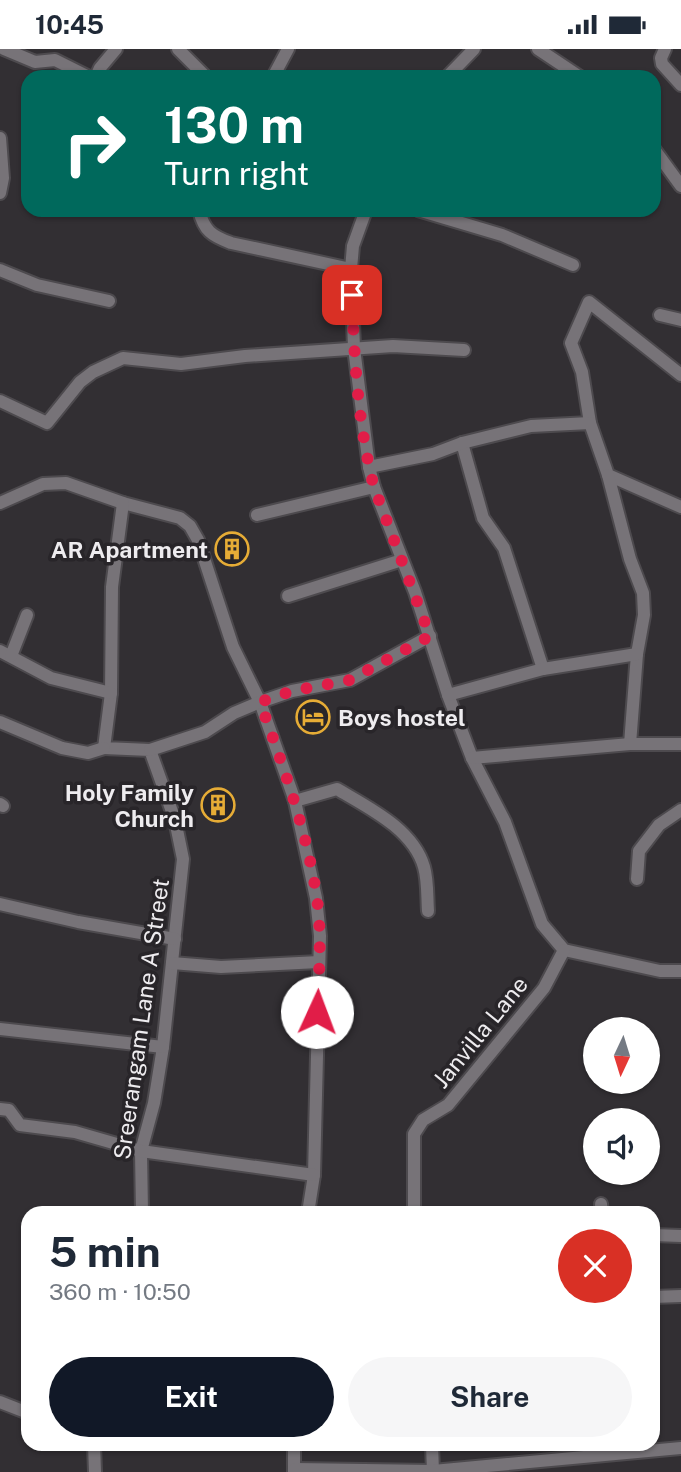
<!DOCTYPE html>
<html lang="en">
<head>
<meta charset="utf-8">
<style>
  :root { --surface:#fff; --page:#f6f6f7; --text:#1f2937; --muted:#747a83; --accent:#111827 }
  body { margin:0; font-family:"Public Sans",sans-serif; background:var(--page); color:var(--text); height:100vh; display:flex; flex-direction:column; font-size:26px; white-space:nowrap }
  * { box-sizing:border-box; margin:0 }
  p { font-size:23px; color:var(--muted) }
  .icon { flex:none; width:38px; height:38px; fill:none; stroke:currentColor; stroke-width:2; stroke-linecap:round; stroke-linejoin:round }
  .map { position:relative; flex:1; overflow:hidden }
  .sheet { position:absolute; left:21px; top:1157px; width:639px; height:245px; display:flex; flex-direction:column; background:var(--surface); border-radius:21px; box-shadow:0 2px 5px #0004 }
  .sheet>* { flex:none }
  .banner { position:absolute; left:21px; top:21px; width:640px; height:147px; border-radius:21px; box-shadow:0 2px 5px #0004; background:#00695c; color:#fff; overflow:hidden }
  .needle { width:46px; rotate:184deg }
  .buttons { position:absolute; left:583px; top:968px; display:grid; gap:14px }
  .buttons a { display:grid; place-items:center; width:77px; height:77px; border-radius:50%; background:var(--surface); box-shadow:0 2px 5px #0004; font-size:35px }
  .pin { position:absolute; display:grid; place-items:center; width:60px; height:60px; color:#fff; margin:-30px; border-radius:14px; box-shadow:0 4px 10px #0006 }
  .me { position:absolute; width:77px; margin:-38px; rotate:2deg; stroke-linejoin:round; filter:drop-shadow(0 0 5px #0008) }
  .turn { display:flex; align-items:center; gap:24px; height:147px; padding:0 28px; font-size:32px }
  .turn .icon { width:91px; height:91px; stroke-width:2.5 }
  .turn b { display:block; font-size:49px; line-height:60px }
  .round { display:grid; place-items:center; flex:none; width:74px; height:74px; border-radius:37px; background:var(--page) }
  .headline { display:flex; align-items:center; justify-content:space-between; height:119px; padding:0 28px }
  h1 { font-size:42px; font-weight:700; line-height:52px }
  .primary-button { display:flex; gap:14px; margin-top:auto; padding:14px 28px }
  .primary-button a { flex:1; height:80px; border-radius:42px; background:var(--accent); color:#fff; font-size:28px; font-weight:700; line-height:80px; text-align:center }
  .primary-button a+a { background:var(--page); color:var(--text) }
  .status { display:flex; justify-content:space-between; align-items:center; height:49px; padding:0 35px; background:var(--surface); direction:ltr }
  .status svg { height:19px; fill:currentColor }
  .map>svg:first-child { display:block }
</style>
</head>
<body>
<div class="status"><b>10:45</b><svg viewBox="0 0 49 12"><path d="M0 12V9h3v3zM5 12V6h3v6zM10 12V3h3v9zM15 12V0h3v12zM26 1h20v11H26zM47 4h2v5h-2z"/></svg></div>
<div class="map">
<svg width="681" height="1423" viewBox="0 0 681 1423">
  <rect width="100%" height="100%" fill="#322f33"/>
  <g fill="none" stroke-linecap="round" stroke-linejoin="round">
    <defs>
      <g id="street">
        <polyline points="4,0 35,13 55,11 89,28"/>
        <polyline points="178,0 206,28"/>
        <polyline points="538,0 580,28"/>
        <polyline points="665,0 661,9 662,15 681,36"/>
        <polyline points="96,28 100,19 116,0"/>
        <polyline points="273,28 288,0"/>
        <polyline points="447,28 474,0"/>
        <polyline points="0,89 3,129 0,144"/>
        <polyline points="654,100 681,137"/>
        <path d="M199 161C204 182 212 187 231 194L351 220"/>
        <polyline points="366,161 353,197 351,220 354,299 369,418 374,438 415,543 448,646 472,709 505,773 542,875 564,901 660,922 681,922"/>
        <polyline points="418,161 502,186 573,216"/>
        <polyline points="0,221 37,236 109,252"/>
        <polyline points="660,266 681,271"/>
        <polyline points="0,352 47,374 80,333 93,323 123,309 181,315 245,307 393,297 464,301"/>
        <polyline points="590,374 582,323 571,294 589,253 681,326"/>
        <polyline points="462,394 483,469 504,499 543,620"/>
        <polyline points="369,418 433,405 462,394 531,377 590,374 608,426 681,458"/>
        <polyline points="608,426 630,510 643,544 644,566 637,605 630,695"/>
        <polyline points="0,454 43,435 66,434 123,454 180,469 190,477 198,491 233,598 260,653 295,752 316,849 320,887 314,1126 308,1164"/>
        <polyline points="123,454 112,538 111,644 104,699 150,701 175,771 183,810 163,998 154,1054 141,1102 142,1164"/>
        <polyline points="257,466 374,438"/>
        <polyline points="288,547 402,511"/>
        <polyline points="0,602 51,629 111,644"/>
        <polyline points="11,607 27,566"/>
        <polyline points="448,646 543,620 637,605"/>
        <polyline points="0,673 62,699 88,704 104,699"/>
        <polyline points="150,701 205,683 234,664 260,653 292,642 350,631 430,587"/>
        <polyline points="472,709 630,695 681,695"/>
        <path d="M295 752 337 740C369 759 413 780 424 818 428 832 427 848 428 862"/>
        <polyline points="0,755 3,757"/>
        <polyline points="637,830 639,802 659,776 681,761"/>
        <polyline points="0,855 78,873 175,890"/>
        <polyline points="172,914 221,918 319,913"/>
        <polyline points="0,980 163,998"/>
        <polyline points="0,1060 9,1061 20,1076 75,1083 141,1102 314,1126"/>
        <polyline points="601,1155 602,1164"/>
        <polyline points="414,1164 414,1085 423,1071 448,1056 544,939 564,901"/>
        <polyline points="653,1186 681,1187"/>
        <polyline points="653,1248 681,1247"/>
        <polyline points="0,1353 28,1364"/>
        <polyline points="94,1395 95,1423"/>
        <polyline points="294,1395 294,1423"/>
        <polyline points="432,1395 433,1423"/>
        <polyline points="295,1420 433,1422 681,1399"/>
      </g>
    </defs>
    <use href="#street" stroke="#4d4a4e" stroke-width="16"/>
    <use href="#street" stroke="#777378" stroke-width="12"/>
  </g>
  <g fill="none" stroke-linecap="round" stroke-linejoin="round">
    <path stroke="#e11d48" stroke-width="12" stroke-dasharray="0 21.6" d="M317 963C319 925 322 887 317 850 307 781 283 717 260 653L292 642 350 631 430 587 374 438C358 377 354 308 352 246"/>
  </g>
  <defs>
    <symbol id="building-ring" viewBox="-11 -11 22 22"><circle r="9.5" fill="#282529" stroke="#e6ac36" stroke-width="1.5"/><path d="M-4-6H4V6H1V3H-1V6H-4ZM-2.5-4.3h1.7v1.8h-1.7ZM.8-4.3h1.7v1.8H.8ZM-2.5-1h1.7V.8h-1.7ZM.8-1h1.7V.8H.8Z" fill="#e6ac36"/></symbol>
    <symbol id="hotel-ring" viewBox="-11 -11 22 22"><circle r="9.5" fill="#282529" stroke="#e6ac36" stroke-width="1.5"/><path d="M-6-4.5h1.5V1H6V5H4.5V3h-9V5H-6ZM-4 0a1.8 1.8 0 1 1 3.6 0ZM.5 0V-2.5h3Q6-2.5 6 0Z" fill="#e6ac36"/></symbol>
  </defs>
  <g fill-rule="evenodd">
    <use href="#building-ring" x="213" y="481" width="38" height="38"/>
    <use href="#hotel-ring" x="294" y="649" width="38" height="38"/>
    <use href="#building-ring" x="199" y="737" width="38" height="38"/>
  </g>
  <g text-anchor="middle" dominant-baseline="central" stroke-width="7" stroke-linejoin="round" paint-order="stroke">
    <g font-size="23" font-weight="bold" fill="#eeecef" stroke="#282529" text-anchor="end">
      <text x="208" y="500">AR Apartment</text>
      <text x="338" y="668" text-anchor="start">Boys hostel</text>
      <text x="194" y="743">Holy Family<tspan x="194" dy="26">Church</tspan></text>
    </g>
    <g font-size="23" fill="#eeecef" stroke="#282529">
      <text transform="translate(141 970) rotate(-82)">Sreerangam Lane A Street</text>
      <text transform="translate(480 983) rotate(-51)">Janvilla Lane</text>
    </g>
  </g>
</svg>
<div class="buttons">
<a><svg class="needle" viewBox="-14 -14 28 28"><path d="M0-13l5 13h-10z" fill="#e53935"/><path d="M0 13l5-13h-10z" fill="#747a83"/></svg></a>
<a><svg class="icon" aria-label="sound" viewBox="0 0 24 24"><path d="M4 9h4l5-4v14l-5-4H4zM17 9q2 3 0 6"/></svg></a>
</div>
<div class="pin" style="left:352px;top:246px;background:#d93025"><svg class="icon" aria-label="arrive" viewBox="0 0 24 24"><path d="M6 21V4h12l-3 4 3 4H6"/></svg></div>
<svg class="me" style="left:317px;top:963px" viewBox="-20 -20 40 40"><circle r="19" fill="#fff"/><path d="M0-13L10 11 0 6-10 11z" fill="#e11d48"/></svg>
<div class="banner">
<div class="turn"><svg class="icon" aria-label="right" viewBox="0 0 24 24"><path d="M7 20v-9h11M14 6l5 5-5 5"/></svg><div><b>130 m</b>Turn right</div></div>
</div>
<section class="sheet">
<div class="headline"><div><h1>5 min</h1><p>360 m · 10:50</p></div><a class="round" style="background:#d93025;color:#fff"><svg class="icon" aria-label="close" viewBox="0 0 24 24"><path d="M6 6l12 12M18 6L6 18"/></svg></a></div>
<div class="primary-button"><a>Exit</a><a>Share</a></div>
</section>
</div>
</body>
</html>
